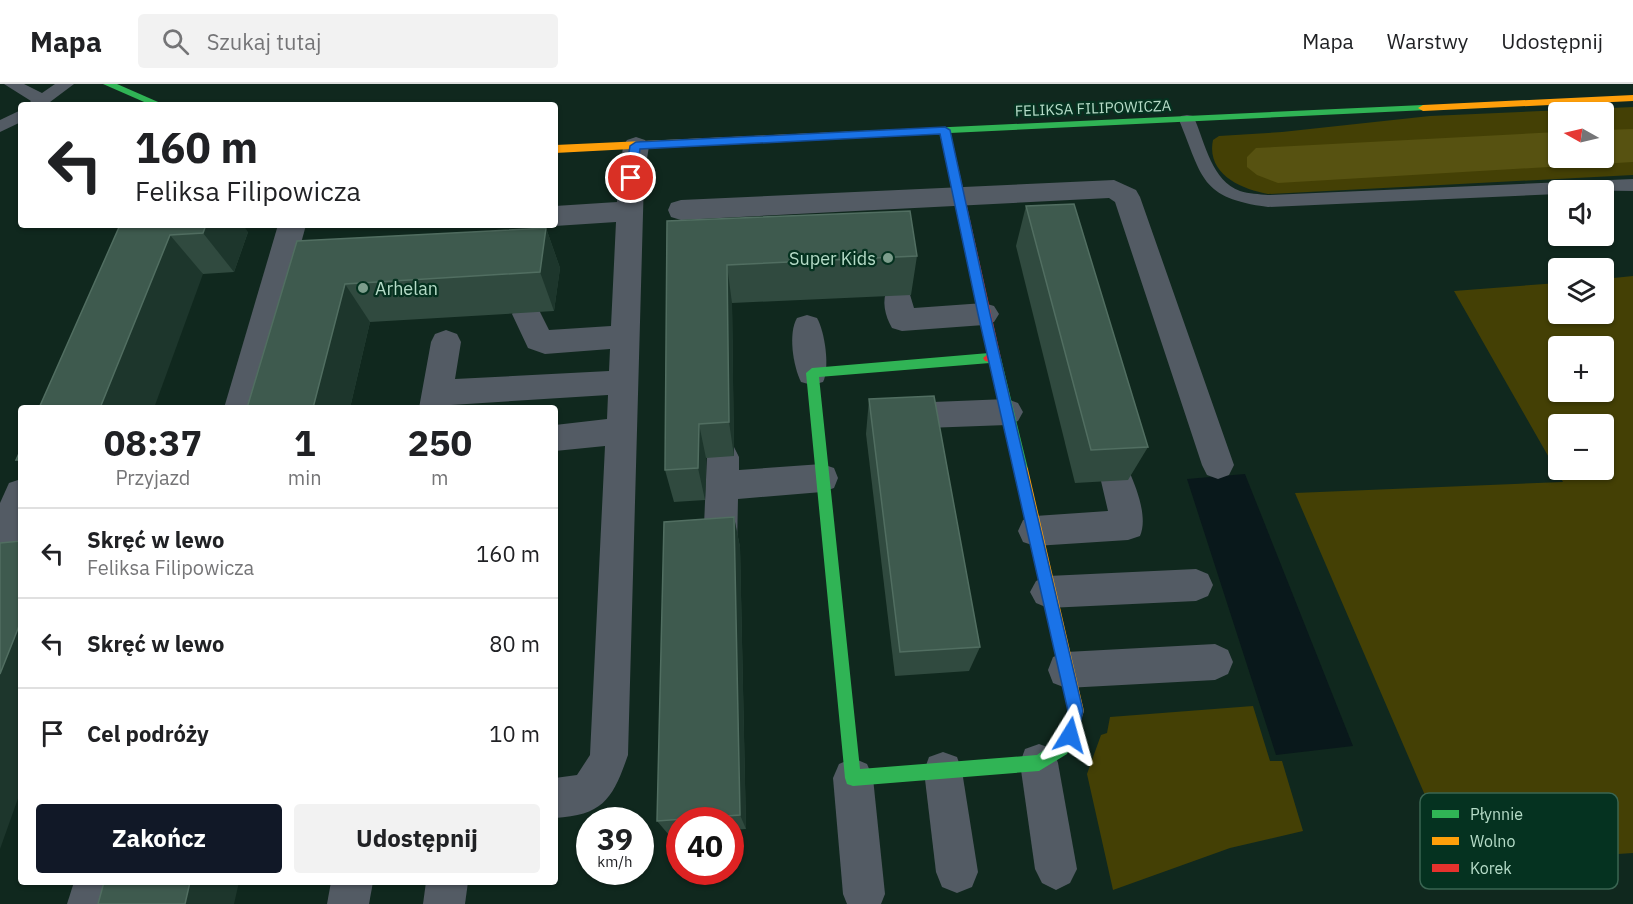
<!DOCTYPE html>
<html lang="pl">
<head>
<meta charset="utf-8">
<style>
  :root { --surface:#fff; --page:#f2f2f2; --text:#202124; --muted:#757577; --line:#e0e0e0; --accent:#111827 }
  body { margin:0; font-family:"IBM Plex Sans",sans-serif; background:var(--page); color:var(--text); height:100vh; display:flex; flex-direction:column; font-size:22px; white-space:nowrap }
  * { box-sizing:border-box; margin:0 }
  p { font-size:20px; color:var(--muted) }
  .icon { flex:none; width:33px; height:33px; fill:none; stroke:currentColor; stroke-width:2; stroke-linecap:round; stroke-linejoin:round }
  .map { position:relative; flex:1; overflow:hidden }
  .drawer { position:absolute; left:18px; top:321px; width:540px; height:480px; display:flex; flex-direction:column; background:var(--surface); border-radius:6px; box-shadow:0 2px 4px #0004 }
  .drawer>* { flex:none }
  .banner { position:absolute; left:18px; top:18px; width:540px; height:126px; border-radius:6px; box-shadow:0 2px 4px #0004; background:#fff; color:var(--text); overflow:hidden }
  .needle { width:39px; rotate:278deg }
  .controls { position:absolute; left:1548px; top:18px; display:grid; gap:12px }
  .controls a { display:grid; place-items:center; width:66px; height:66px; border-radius:6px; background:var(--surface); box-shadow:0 2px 4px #0004; font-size:30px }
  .speed { position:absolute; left:576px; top:723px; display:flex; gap:12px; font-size:30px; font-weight:700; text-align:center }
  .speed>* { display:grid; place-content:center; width:78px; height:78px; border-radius:50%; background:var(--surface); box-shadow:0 2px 4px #0004; line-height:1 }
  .speed small { font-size:15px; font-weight:400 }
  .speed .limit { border:9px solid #d22; background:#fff; color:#111 }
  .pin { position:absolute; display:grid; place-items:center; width:51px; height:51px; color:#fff; margin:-26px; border:3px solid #fff; border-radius:50%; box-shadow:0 2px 6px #0007 }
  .me { position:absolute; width:66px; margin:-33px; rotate:8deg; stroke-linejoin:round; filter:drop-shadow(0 0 4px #0008) }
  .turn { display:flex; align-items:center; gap:21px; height:126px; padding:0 18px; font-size:27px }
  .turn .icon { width:78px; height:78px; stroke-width:2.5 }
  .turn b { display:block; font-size:42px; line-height:51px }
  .eta { display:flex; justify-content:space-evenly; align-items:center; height:102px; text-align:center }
  .eta b { font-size:36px; font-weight:800; line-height:42px }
  .cta { display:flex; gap:12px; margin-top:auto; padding:12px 18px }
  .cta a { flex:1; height:69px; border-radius:6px; background:var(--accent); color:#fff; font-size:24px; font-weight:800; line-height:69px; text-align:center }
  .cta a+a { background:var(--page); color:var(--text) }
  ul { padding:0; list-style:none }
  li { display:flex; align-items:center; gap:18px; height:90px; padding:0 18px; border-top:2px solid var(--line) }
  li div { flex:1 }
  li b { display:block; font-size:22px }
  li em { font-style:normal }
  header { display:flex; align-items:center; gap:36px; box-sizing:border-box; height:84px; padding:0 30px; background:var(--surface); border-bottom:2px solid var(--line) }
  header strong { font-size:28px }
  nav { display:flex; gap:33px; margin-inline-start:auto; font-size:21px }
  .search { width:420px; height:54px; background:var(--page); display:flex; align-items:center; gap:15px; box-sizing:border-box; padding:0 21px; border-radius:6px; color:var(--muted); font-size:22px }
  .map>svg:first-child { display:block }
</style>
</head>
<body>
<header>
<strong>Mapa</strong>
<div class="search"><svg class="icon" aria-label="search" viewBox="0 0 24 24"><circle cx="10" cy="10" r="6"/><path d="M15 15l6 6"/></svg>Szukaj tutaj</div>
<nav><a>Mapa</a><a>Warstwy</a><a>Udostępnij</a></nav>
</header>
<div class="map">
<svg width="1633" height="820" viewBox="0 0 1633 820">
  <rect width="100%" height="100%" fill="#10281e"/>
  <g fill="#444005" fill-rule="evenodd">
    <path d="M1633 23V91L1268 110C1241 105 1206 90 1213 56L1219 52 1282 48 1430 32ZM1558 28H1604V74H1558Z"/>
    <path d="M1633 192V769L1455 781 1295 409 1563 398 1454 207 1558 199V230H1604V195ZM1558 262H1604V308H1558ZM1558 340H1604V386H1558Z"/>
    <polygon points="1253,622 1270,677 1282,677 1303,747 1230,764 1113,806 1087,690 1101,651 1107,649 1110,633"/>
  </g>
  <polygon fill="#575211" points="1633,45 1633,78 1278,99 1257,91 1247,83 1247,73 1256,64 1558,48 1558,74 1604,74 1604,46"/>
  <polygon fill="#09181b" points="1245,390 1353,662 1276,671 1187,395"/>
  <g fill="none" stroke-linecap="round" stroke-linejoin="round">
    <g fill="#535b64" fill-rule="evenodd">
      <polygon points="4,0 24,0 42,9 55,0 74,0 46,21 27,21 31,17"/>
      <polygon points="21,26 21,38 0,48 0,36"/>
      <path d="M1187 31 1193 32 1195 36C1205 59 1212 97 1240 107 1249 110 1259 110 1268 111L1633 95V107L1558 106V110L1268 123C1200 114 1203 94 1179 36L1181 32Z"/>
    </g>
    <g fill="#535b64" fill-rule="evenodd">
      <path d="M636 53 645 56 649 62 644 94 628 671C613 714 604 731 555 734V694L577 691 590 671 605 362 555 367V341L607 335 608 311 451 321V324H419L431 258 435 250 446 246 457 250 461 258 455 295 609 287 610 265 545 270 528 264 512 230 517 222 527 219 537 222 549 246 611 242 616 138 555 142 553 141H555V122L617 118 623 62 627 56Z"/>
      <polygon points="1114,96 1136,106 1140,113 1234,381 1229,391 1218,395 1207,391 1202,381 1115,118 1109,114 681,136 671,133 668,126 671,119 681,116"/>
      <polygon points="278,141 306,141 256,324 224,324"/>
      <path d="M898 201 908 204 914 224 984 219 994 222 999 230 994 238 984 241 902 247 892 244C885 232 881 216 888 204Z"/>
      <path d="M807 231 817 234C825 248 830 284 823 298L812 301 801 298C793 282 788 249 797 234Z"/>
      <path d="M1007 315 1018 319 1023 328 1018 337 1007 341 926 344 922 356 911 360 900 356C894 344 891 335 897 323L908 319Z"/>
      <polygon points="723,359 734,363 739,373 739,386 822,380 834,384 838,394 834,404 822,408 738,415 737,464 732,475 720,479 708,475 703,464 707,373 712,363"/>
      <path d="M1117 383 1129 387C1137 405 1148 434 1140 452L1128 456 1035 462 1023 458 1018 447 1023 436 1035 432 1108 427 1101 397 1105 387Z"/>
      <polygon points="21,395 21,459 5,461 0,459 0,419 9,399"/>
      <polygon points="1196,485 1208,490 1213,501 1208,512 1196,517 1048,524 1036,519 1030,508 1036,497 1048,492"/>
      <polygon points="1215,560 1228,566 1233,578 1228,590 1215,596 1066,604 1053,599 1048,586 1053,573 1066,568"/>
      <polygon points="1039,660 1053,665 1058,679 1077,785 1070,799 1056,806 1042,799 1035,785 1020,679 1025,665"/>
      <polygon points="943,668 957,673 962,687 978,788 972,803 957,809 942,803 936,788 924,687 929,673"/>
      <polygon points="853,674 867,680 873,694 885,810 881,820 847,820 843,810 833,694 839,680"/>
      <polygon points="74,798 116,798 109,820 67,820"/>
      <polygon points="331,798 373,798 369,820 327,820"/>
      <polygon points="426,798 468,798 465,820 423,820"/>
    </g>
    <g fill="#30b455" fill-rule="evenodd">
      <polygon points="103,0 117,0 165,21 151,21"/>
      <polygon points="1423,21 1428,24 1427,26 929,50 924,47 929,44"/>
      <polygon points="989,269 999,271 1001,274 1028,385 1026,389 1016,389 1014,385 990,279 819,293 860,685 1037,671 1055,658 1066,640 1071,637 1076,640 1079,645 1067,670 1039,687 853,702 847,700 845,694 806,289 812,284"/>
    </g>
    <g fill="#ff9f0a" fill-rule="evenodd">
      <polygon points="1633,11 1633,17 1423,27 1418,24 1423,21"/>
      <polygon points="929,44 934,47 933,49 555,69 555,61"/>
      <polygon points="1021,379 1026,381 1028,385 1084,627 1076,650 1071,653 1066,650 1063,645 1068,627 1014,385 1016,381"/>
    </g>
    <polygon fill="#e5322d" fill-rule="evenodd" points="945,43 950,46 1001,274 995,279 985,277 983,274 988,270 940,46"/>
  </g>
  <g fill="#304a3f">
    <polygon points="1026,122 1148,363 1128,396 1075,399 1016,162"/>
    <polygon points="667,137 917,172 911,211 732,219 734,372 706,374 705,416 674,418 665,386"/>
    <polygon points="120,141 248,148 234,188 203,190"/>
    <polygon points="546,144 560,184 554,227 370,238 350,324 247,324 297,157"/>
    <polygon points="869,315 980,563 969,587 895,592 866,350"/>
    <polygon points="734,433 740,463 746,745 730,746 730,736 680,736 680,750 669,751 657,737"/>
  </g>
  <g fill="#1d362c">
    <polygon points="206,141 243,141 248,148 234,188 203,149"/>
    <polygon points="546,144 560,184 554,227 540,188"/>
    <polygon points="170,151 203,190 154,324 100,324"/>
    <polygon points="727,181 732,219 734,372 729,338"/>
    <polygon points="345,200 370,238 350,324 313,324"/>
    <polygon points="699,340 706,374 705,416 698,384"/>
    <polygon points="734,433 740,463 746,745 740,731"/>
    <polygon points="21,537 21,706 0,765 0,590"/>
    <polygon points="190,798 239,798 234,820 185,820"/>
  </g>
  <g fill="#3e5a4e" stroke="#516e61" stroke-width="1.5">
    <polygon points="1074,120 1148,363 1091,366 1026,122"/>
    <polygon points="910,127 917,172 727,181 729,338 699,340 698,384 665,386 667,137"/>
    <polygon points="120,141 206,141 203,149 170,151 100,324 39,324"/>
    <polygon points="546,144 540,188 345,200 313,324 247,324 297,157"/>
    <polygon points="934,312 980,563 900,568 869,315"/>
    <polygon points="21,365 21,376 16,376"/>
    <polygon points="734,433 740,731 657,737 664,438"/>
    <polygon points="21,457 21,537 0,590 0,459"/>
    <polygon points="104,798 190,798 185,820 98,820"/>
  </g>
  <polygon fill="#1a73e8" stroke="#114b97" stroke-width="1.5" points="945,43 950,46 990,230 1083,627 1076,656 1070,659 1065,656 1062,651 1068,627 978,230 940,50 640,65 636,94 631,98 625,94 630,62 636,58"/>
  <g fill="#7c9d8c" stroke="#053220" stroke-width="2">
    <circle cx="888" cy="174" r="6"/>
    <circle cx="363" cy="204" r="6"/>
  </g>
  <g text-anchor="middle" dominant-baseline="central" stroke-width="4.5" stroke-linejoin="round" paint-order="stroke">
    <g font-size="15" fill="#b6dcc8" stroke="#053220">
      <text transform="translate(1093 24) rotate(-2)">FELIKSA FILIPOWICZA</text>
    </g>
    <g font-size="18" fill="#b6dcc8" stroke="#053220" text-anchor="end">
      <text x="876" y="174">Super Kids</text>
      <text x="375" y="204" text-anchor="start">Arhelan</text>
    </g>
  </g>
  <rect x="1420" y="709" width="198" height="96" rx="9" fill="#053220" stroke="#3a6552" stroke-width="1.5"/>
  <rect x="1432" y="726" width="27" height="8" fill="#30b455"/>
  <rect x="1432" y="753" width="27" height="8" fill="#ff9f0a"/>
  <rect x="1432" y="780" width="27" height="8" fill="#e5322d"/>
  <g font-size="16" fill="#b6dcc8">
    <text x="1470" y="736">Płynnie</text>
    <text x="1470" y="763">Wolno</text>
    <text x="1470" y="790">Korek</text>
  </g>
</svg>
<div class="controls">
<a><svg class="needle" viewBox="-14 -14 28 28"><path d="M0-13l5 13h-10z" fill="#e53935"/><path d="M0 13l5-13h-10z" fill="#757577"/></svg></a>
<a><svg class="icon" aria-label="sound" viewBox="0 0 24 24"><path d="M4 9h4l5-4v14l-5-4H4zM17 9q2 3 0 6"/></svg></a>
<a><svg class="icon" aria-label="layers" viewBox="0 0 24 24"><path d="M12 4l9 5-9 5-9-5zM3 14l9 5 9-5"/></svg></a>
<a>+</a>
<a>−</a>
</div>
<div class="speed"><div>39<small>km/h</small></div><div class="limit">40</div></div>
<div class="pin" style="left:631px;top:94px;background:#d93025"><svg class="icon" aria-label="arrive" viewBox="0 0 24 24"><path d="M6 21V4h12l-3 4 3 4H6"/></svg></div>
<svg class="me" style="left:1070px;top:651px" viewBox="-20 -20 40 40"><path d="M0-17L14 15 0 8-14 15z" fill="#1a73e8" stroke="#fff" stroke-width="4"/></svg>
<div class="banner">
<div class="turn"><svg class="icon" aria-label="left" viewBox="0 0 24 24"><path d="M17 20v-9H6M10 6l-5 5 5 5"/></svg><div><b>160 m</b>Feliksa Filipowicza</div></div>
</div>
<section class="drawer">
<div class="eta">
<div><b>08:37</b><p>Przyjazd</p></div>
<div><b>1</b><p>min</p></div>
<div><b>250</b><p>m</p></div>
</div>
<ul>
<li><svg class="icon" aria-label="left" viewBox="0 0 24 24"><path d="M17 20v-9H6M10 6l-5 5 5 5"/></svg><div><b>Skręć w lewo</b><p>Feliksa Filipowicza</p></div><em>160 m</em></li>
<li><svg class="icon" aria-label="left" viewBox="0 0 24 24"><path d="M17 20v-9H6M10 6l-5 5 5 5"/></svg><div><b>Skręć w lewo</b></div><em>80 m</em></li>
<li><svg class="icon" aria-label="arrive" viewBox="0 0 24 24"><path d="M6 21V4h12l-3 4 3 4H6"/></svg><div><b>Cel podróży</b></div><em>10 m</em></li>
</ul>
<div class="cta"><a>Zakończ</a><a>Udostępnij</a></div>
</section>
</div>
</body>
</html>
